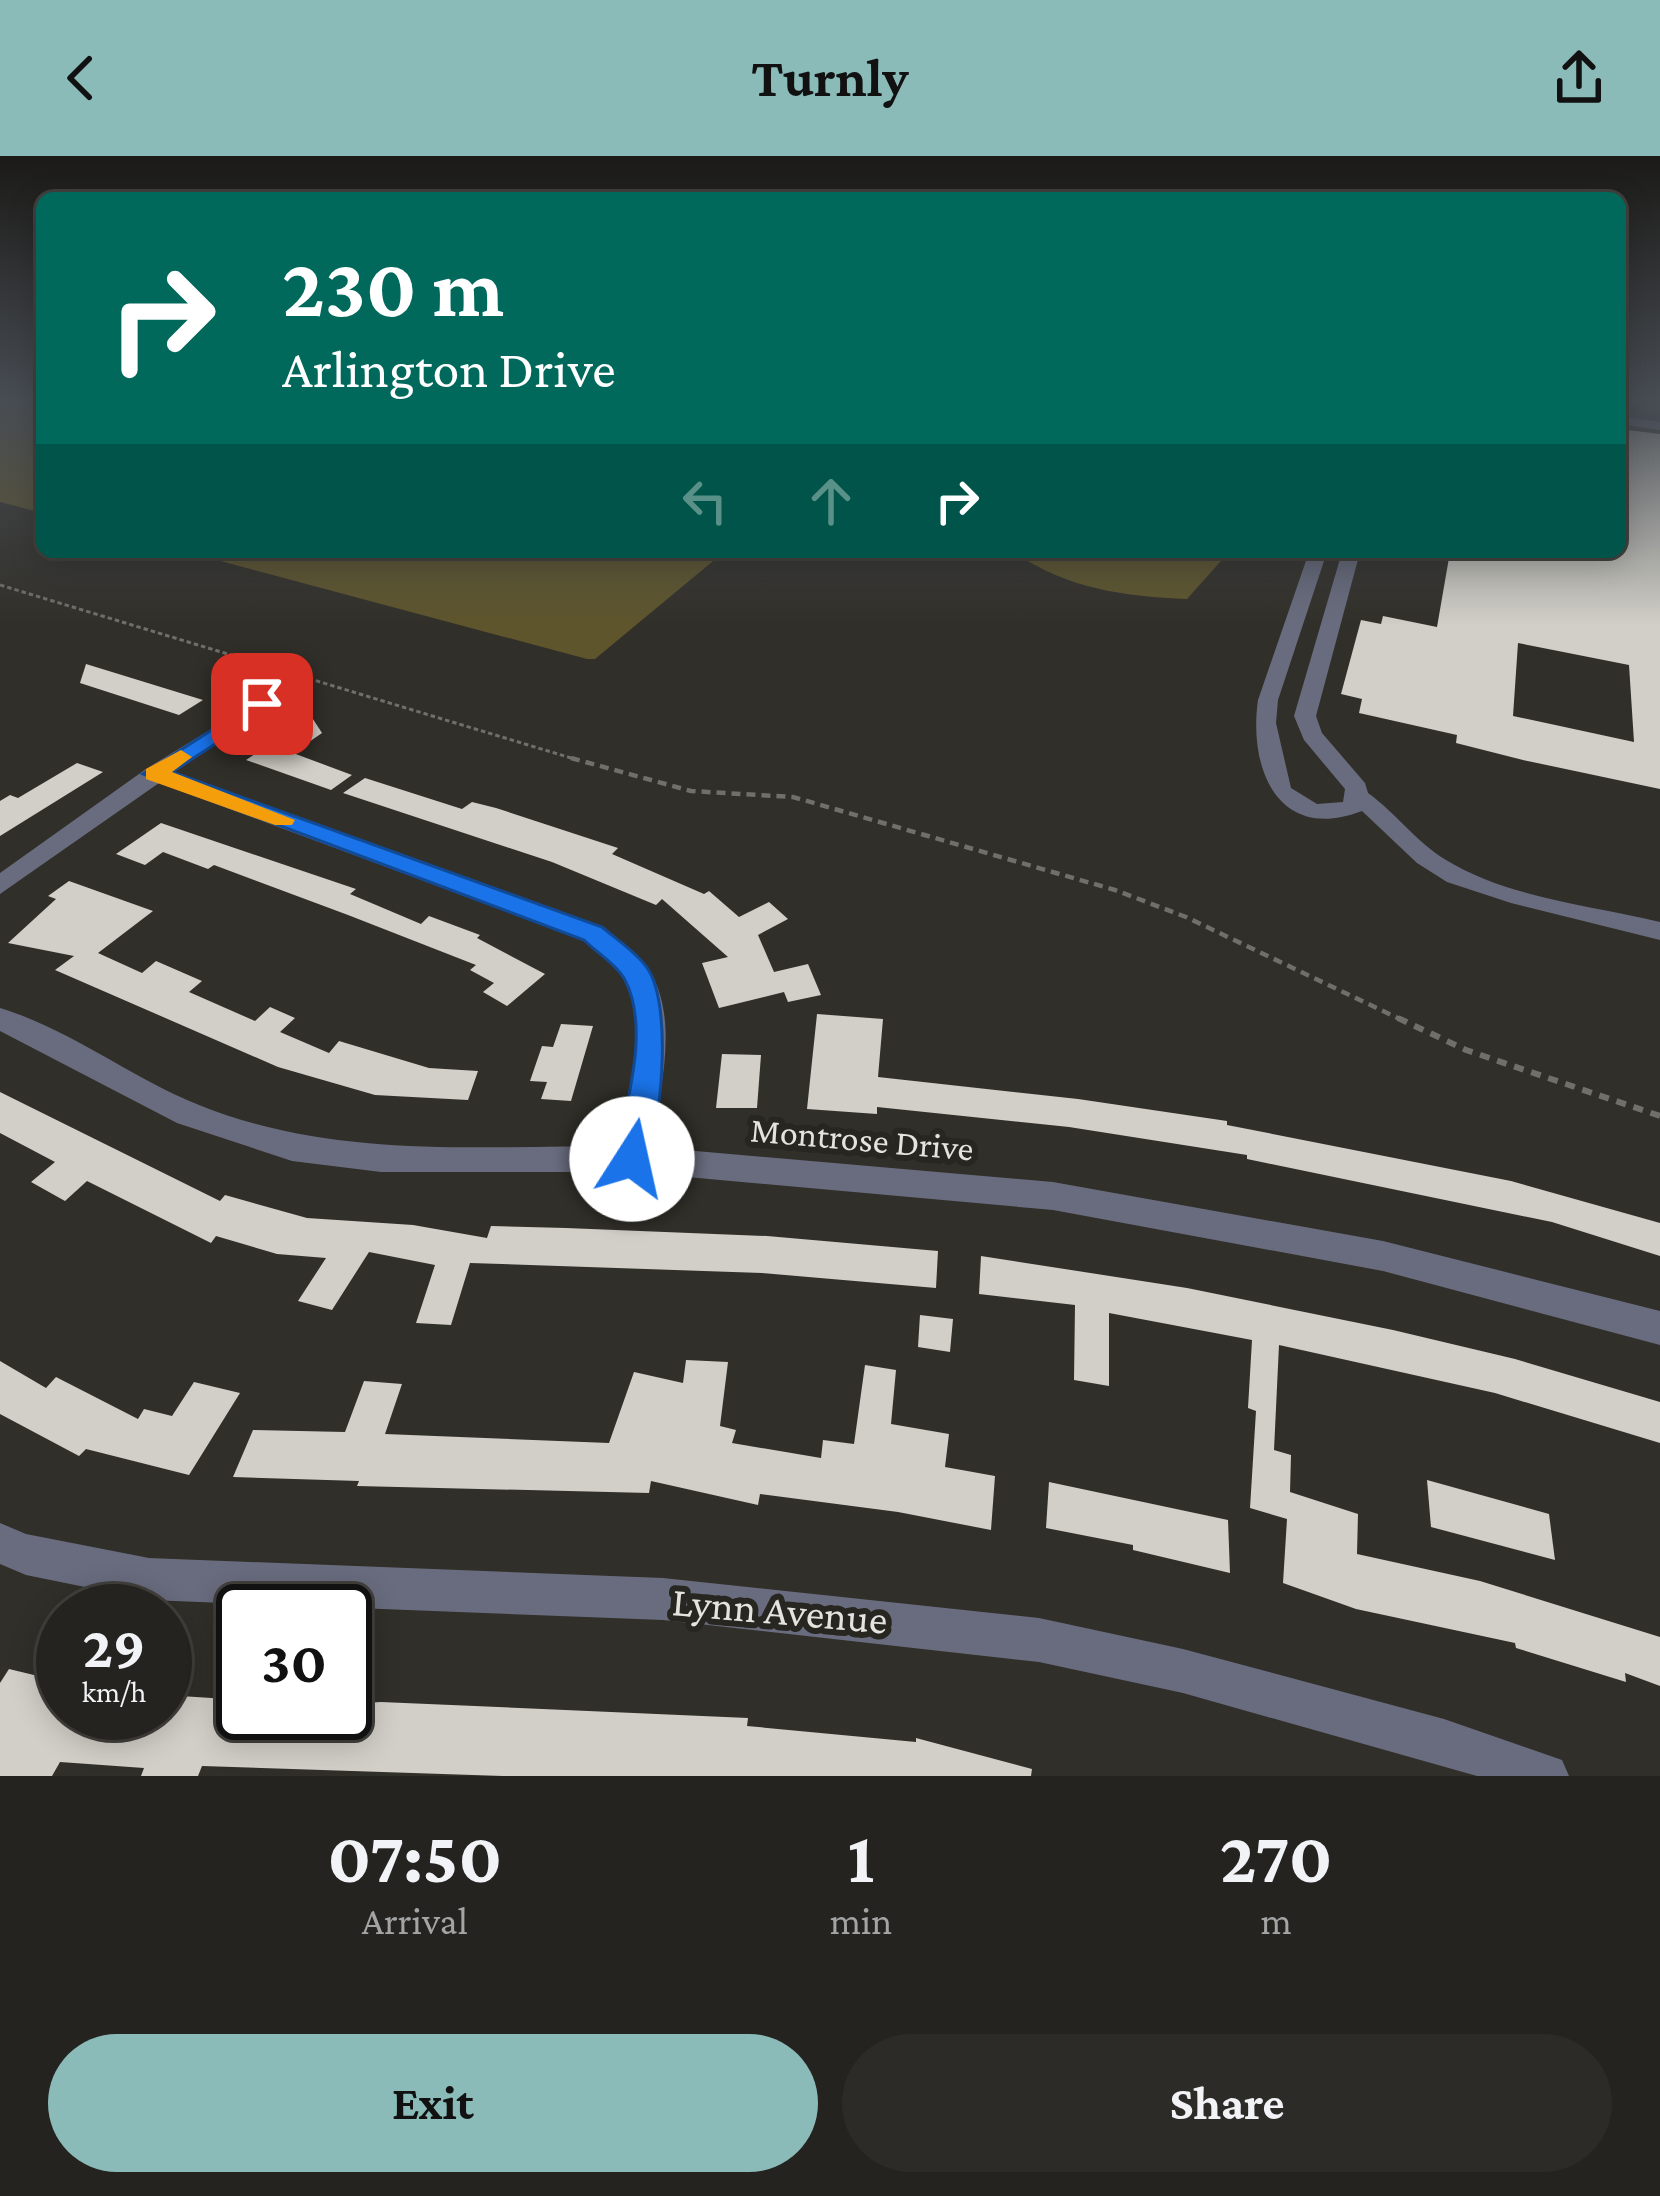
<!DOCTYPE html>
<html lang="en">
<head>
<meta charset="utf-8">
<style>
  :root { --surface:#25231f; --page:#2d2b28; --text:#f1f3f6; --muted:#a3a4a4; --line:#42403d; --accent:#8bbbb9 }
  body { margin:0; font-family:"Crimson Pro",serif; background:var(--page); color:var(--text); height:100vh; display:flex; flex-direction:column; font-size:45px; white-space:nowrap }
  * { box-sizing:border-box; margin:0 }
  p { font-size:39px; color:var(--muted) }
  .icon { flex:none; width:66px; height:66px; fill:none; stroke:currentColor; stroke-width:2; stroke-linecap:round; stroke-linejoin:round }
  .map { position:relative; height:1620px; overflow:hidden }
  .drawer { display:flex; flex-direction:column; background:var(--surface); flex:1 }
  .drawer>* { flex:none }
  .guide { position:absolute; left:36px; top:36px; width:1590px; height:366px; border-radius:18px; box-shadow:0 6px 30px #0003,0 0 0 3px var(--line); background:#00695c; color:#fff; overflow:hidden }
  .speed { position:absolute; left:36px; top:1428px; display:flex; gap:24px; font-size:60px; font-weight:700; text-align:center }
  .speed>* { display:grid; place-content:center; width:156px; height:156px; border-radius:50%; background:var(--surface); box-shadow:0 6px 30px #0003,0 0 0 3px var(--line); line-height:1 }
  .speed small { font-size:30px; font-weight:400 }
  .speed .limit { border:6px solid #111; border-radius:18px; background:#fff; color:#111 }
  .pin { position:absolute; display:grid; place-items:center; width:102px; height:102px; color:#fff; margin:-51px; border-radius:24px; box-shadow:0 6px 18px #0006 }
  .me { position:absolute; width:132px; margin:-66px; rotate:10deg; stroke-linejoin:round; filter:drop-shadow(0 0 9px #0008) }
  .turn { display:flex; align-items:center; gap:42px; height:252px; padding:0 48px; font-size:54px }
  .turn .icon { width:156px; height:156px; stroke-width:2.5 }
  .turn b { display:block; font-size:84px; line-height:102px }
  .lanes { display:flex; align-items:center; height:114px; padding:0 48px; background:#0003; justify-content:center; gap:60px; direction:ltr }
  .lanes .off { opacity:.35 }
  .eta { display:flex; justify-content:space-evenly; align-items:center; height:204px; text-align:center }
  .eta b { font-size:72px; font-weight:700; line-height:84px }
  .button { display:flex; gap:24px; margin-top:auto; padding:24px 48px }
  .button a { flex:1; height:138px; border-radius:72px; background:var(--accent); color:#111; font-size:48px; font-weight:700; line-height:138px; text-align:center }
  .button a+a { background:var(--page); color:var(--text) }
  header { display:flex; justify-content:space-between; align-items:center; height:156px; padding:0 48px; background:var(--accent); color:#111; font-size:54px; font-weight:700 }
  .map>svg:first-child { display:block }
</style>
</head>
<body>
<header><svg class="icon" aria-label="back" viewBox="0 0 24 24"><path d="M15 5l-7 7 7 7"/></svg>Turnly<svg class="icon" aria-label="share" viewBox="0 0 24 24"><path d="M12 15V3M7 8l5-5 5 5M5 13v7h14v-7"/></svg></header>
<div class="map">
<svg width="1660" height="1620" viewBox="0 0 1660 1620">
  <rect width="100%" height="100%" fill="#312f29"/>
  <g fill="#5e552c">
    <polygon points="0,243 42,243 42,357 0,346"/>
    <polygon points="187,396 724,396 595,503 587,503"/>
    <path d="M1014 396H1229L1187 443C1124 440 1067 433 1014 396Z"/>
  </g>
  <g fill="#d1cfc7" fill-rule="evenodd">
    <path d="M1620 273 1660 278V633L1523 604 1456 587 1457 579 1359 557 1362 543 1341 538 1361 464 1381 468 1383 460 1437 471 1450 396H1620ZM1518 487 1629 509 1634 586 1513 560Z"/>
    <polygon points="86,508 203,544 179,559 80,527"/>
    <polygon points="311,560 322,577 293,597 352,619 331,634 246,604"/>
    <polygon points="77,607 103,616 0,680 0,645 10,639 18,642"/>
    <polygon points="365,622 462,653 472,646 496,652 618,692 612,698 704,738 709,735 739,761 769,746 788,763 758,779 774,816 808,808 821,839 788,846 784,836 719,852 702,807 728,801 662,743 656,749 552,706 343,637"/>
    <polygon points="161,667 356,733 350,738 421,768 429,760 480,779 477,782 545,818 507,850 483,836 494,827 470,814 476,809 348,759 214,709 208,713 163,696 145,709 116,698"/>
    <polygon points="69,725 153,755 98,797 142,817 156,805 202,825 189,836 255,865 270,851 295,862 280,876 329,897 339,885 429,912 478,915 468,944 375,939 278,911 55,814 74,800 8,787 56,743 48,740"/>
    <polygon points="817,858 883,863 878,921 1078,943 1227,965 1227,969 1511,1025 1660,1067 1660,1100 1552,1066 1247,1003 1247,999 1069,971 877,951 877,958 807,953"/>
    <polygon points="561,868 593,870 571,945 541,943 547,926 530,925 542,890 553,891"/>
    <polygon points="722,898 761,899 757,952 716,952"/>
    <polygon points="0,936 220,1045 225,1039 307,1062 413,1069 487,1082 491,1070 566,1072 767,1080 938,1095 936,1132 762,1117 470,1107 451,1169 416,1167 435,1109 369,1096 332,1154 298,1145 326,1102 277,1098 216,1080 211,1087 87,1025 65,1045 31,1026 55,1006 0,977"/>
    <polygon points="981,1100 1187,1132 1393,1174 1515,1203 1660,1246 1660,1287 1495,1237 1279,1189 1274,1294 1291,1299 1290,1336 1358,1358 1357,1398 1480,1425 1660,1481 1660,1530 1625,1517 1626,1526 1516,1492 1515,1487 1356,1453 1283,1427 1287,1363 1250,1352 1256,1255 1248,1252 1252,1184 1109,1157 1109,1230 1074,1224 1075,1149 979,1138"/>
    <polygon points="920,1159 953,1163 950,1196 918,1191"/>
    <polygon points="686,1204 728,1206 720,1270 736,1274 732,1287 821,1302 823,1284 854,1288 865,1209 896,1214 891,1268 949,1278 945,1311 995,1320 991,1374 898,1356 760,1338 758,1349 651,1325 649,1337 357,1330 359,1325 233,1321 253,1274 345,1276 364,1225 402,1228 385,1278 609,1287 634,1216 683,1227"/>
    <polygon points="0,1205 46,1232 56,1221 138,1263 144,1253 172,1260 194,1226 240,1237 189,1319 86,1293 79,1300 0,1258"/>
    <polygon points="1427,1324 1549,1358 1555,1404 1431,1371"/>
    <polygon points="1049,1326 1228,1364 1230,1417 1133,1394 1133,1389 1046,1372"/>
    <polygon points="9,1513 63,1526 63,1557 165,1557 165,1539 227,1543 222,1557 345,1557 345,1548 381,1546 748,1562 747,1570 916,1586 916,1582 1032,1613 1031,1620 503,1620 202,1610 198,1620 141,1620 144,1612 60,1606 52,1620 0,1620 0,1527"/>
  </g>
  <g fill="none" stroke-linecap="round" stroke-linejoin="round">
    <polyline stroke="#706f6a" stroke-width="3" stroke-dasharray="4.5 3" stroke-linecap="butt" points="0,429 581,605"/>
    <polyline stroke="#706f6a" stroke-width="4.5" stroke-dasharray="9 6" stroke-linecap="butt" points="571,602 691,635 793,641 1115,734 1186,761 1404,865"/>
    <polyline stroke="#706f6a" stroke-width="6" stroke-dasharray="10 8" stroke-linecap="butt" points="1398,862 1466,894 1660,960"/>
    <g fill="#696c7e" fill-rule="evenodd">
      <polygon points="1620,260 1660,266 1660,274 1620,268"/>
      <path d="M1309 396H1327L1278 544 1276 567 1291 632 1317 648 1343 646 1345 633 1304 584 1294 560 1342 396H1360L1316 560 1322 577 1365 627 1368 637C1396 657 1416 686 1446 704 1508 742 1590 749 1660 766V784L1511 747 1447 726 1417 707 1362 655C1279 687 1248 614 1258 544Z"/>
      <path d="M262 542 269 544V552L173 617 602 772C617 783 634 793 645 808 682 858 660 936 650 991L1053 1026 1383 1085 1660 1155V1189L1383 1115 1053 1054 632 1016H381L292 1005 177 967 0 875V852C70 873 131 922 199 949 333 1003 478 990 619 990 629 942 652 868 625 822 616 807 598 796 584 784L159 627 0 738V717L146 613Z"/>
      <polygon points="0,1367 26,1378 149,1402 663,1422 1039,1462 1183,1493 1444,1563 1562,1604 1569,1620 1477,1620 1183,1537 1039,1506 663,1464 149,1444 26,1419 0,1408"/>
    </g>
  </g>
  <linearGradient id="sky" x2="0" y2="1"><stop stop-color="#1b1a17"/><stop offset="0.52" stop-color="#484d54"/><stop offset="1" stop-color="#484d54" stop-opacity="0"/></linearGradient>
  <rect width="1660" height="470" fill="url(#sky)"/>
  <path fill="#1a73e8" stroke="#114b97" stroke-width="3" d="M262 542 269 544V553L172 616 602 771C616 783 634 795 645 809 674 843 662 974 643 1012L632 1016 621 1012 616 1003C625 950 651 874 625 824 617 809 596 796 584 784L143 618Z"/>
  <polygon fill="#f59e0b" points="181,594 192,601 172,616 295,664 292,669 275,669 146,623 146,613"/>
  <g text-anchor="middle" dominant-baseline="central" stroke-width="12" stroke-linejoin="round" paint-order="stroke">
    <g font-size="36" fill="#e4e3df" stroke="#272620">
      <text transform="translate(862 983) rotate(5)">Montrose Drive</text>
    </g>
    <g font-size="42" fill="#e4e3df" stroke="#272620">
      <text transform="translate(780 1454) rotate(5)">Lynn Avenue</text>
    </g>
  </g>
</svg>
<div class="speed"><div>29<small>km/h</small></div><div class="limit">30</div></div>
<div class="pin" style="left:262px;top:548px;background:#d93025"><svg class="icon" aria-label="arrive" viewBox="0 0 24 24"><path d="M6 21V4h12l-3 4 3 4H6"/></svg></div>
<svg class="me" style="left:632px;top:1003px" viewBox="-20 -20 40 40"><circle r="19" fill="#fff"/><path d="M0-13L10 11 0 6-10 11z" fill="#1a73e8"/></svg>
<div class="guide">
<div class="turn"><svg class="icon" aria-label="right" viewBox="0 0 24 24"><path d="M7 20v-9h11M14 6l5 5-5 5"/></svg><div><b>230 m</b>Arlington Drive</div></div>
<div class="lanes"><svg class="icon off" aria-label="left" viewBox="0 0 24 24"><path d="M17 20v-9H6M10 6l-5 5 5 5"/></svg><svg class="icon off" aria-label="ahead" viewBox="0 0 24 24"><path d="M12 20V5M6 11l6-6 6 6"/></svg><svg class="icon" aria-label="right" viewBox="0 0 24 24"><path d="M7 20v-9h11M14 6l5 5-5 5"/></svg></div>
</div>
</div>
<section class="drawer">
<div class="eta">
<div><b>07:50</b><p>Arrival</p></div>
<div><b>1</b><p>min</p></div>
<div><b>270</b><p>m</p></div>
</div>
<div class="button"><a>Exit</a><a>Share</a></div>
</section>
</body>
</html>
